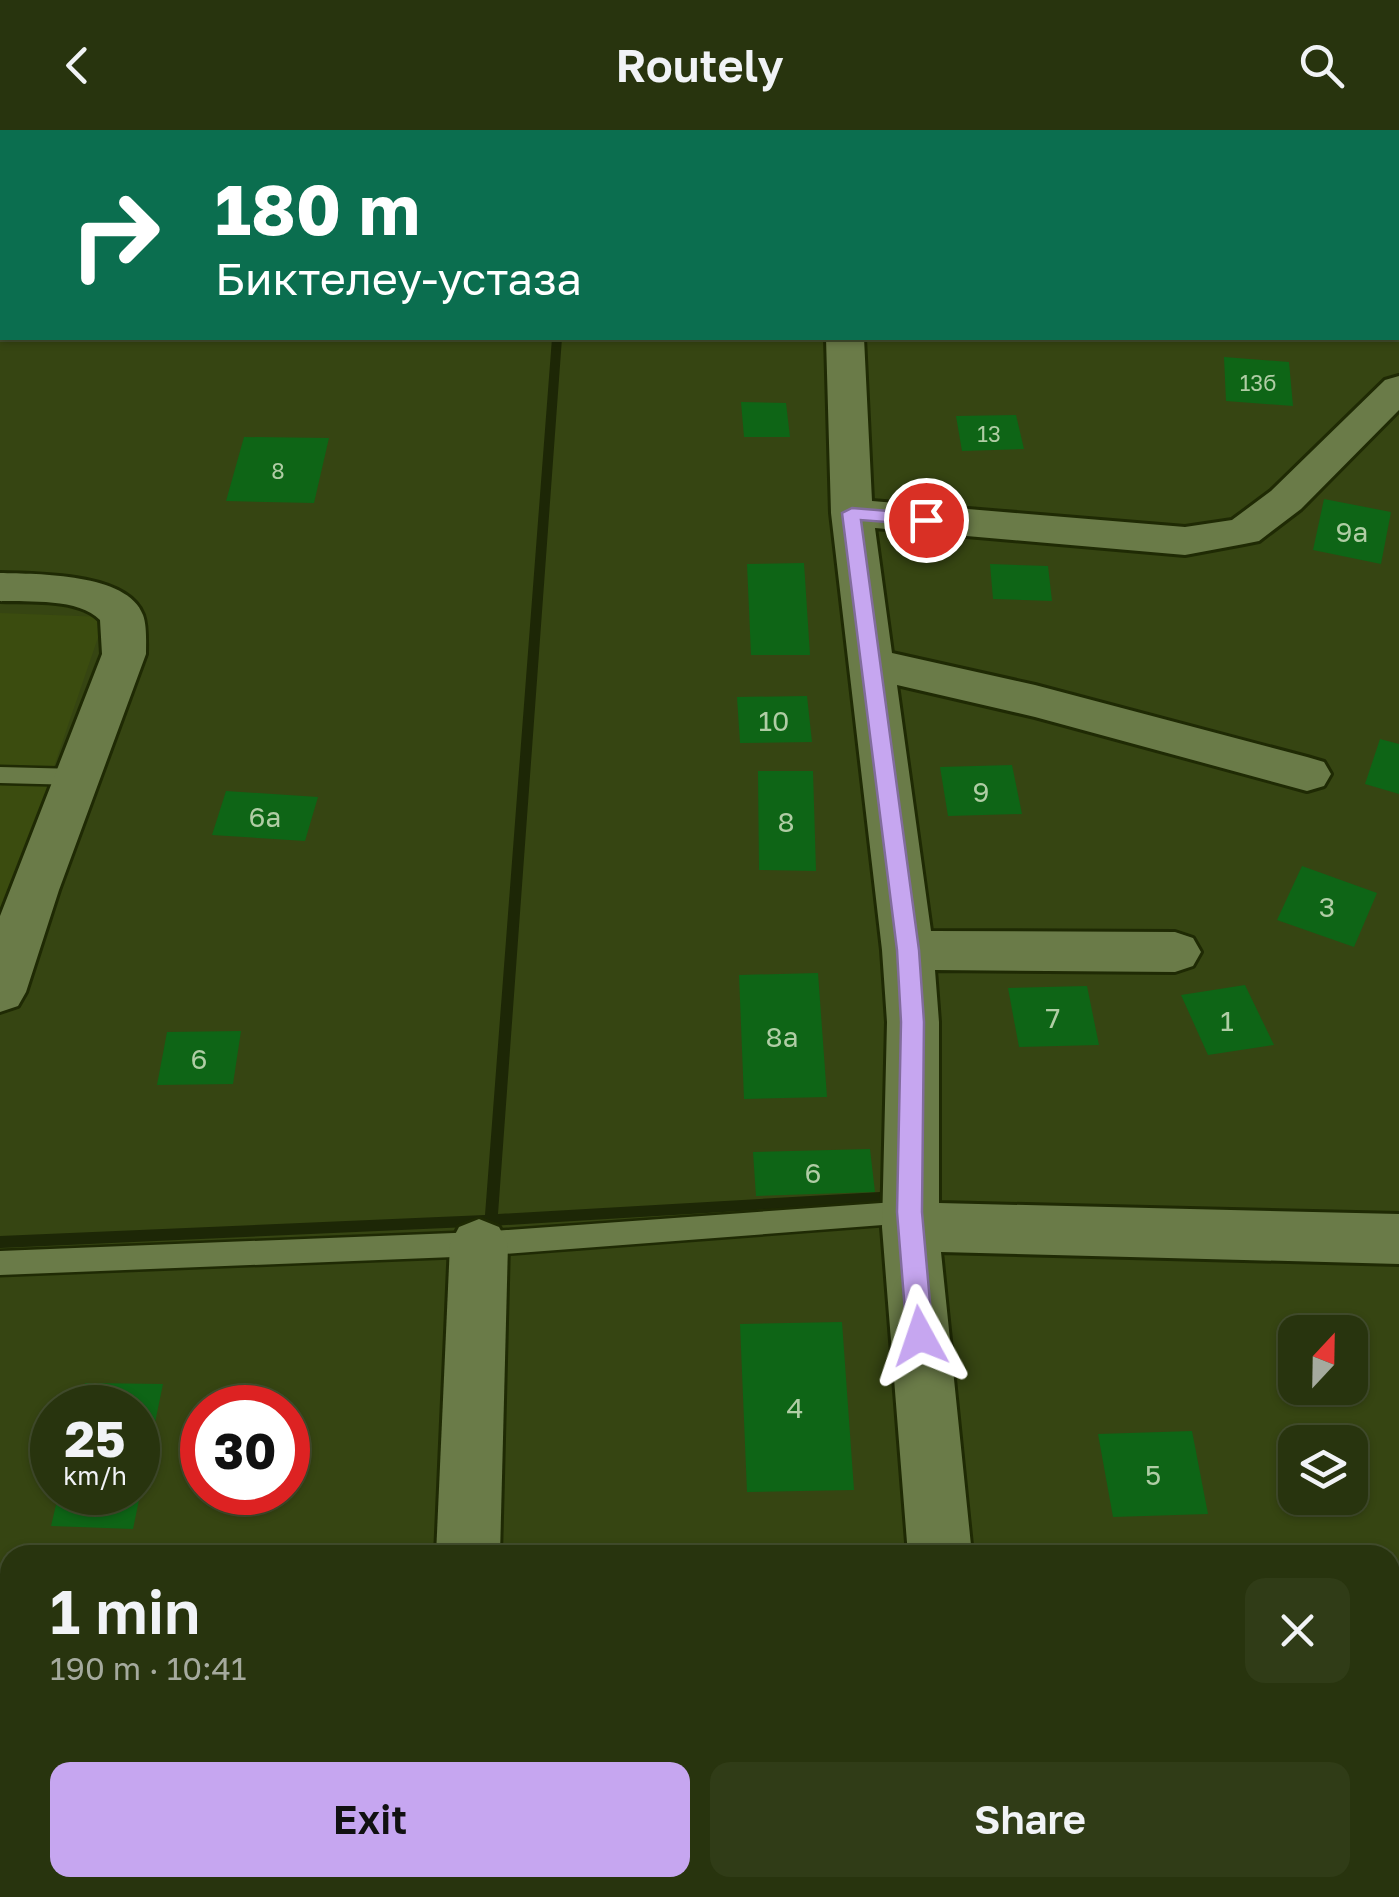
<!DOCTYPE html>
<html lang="en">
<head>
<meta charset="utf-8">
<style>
  :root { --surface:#28340e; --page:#303c17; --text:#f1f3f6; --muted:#a5aa9e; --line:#444f2e; --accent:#c6a6f0 }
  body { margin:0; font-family:"Golos Text",sans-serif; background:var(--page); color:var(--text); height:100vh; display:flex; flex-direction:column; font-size:38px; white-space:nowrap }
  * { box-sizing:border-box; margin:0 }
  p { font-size:32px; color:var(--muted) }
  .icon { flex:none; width:55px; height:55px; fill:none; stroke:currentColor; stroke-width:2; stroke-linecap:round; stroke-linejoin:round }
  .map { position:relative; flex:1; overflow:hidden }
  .side { position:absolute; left:0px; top:1415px; width:1400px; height:352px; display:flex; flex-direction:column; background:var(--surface); border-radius:30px 30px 0 0; box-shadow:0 2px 8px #0004,0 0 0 2px var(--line) }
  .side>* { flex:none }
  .hud { position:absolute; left:0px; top:0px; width:1400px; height:210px; box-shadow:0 2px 8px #0004,0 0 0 2px var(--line); background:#0b6e4f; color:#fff; overflow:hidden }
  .needle { width:65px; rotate:22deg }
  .tools { position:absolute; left:1278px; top:1185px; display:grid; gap:20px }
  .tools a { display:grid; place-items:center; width:90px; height:90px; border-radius:20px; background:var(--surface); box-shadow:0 2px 8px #0004,0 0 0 2px var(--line); font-size:50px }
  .speed { position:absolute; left:30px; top:1255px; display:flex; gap:20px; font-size:50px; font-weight:700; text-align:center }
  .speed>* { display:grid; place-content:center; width:130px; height:130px; border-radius:50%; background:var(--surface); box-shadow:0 2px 8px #0004,0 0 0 2px var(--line); line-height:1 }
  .speed small { font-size:25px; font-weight:400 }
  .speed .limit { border:15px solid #d22; background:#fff; color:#111 }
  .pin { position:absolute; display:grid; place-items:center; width:85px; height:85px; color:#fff; margin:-42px; border:5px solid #fff; border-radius:50%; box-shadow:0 2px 10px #0007 }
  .me { position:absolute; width:110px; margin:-55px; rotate:355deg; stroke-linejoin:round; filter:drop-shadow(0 0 8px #0008) }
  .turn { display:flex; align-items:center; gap:35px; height:210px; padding:0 50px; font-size:45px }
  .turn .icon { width:130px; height:130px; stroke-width:2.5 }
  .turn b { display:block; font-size:70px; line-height:85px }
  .round { display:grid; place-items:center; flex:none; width:105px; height:105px; border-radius:20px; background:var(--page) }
  .overview { display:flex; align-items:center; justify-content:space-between; height:170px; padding:0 50px }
  h1 { font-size:60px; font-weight:600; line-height:75px }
  .action { display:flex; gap:20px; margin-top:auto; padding:20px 50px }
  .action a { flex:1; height:115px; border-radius:20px; background:var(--accent); color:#111; font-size:40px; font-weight:600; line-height:115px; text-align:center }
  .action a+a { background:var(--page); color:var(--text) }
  header { display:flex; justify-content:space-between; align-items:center; height:130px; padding:0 50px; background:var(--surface); font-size:45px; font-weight:600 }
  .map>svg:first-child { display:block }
</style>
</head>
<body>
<header><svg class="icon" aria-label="back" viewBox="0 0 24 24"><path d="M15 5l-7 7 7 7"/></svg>Routely<svg class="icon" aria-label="search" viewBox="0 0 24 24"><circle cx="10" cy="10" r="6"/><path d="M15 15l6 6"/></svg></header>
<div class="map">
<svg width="1399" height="1767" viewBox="0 0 1399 1767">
  <rect width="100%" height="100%" fill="#364512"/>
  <polygon fill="#3b4c0f" points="0,483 105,487 0,795"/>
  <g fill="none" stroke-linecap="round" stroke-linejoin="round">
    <g fill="#1d2706" fill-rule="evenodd">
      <rect x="569" y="0" width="8" height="2"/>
      <polygon points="552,208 562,208 498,1084 898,1061 903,1063 905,1067 903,1071 491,1096 0,1118 0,1106 485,1085"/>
    </g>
  </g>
  <g fill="#0e6516">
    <polygon points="1224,227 1289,232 1293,276 1226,271"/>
    <polygon points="741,272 786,273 790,307 744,307"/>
    <polygon points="1016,285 1024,319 962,321 956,286"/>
    <polygon points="244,307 329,308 314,373 226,371"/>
    <polygon points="1324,369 1391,382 1381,434 1313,420"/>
    <polygon points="804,433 810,525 751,525 747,434"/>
    <polygon points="990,434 1048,436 1052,471 993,469"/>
    <polygon points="807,566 812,612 740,613 737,567"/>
    <polygon points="1380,609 1399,614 1399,664 1365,654"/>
    <polygon points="1012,635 1022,684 948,686 940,637"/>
    <polygon points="758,641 813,641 816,741 759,740"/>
    <polygon points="226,661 318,667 305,711 212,705"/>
    <polygon points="1302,736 1377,763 1354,817 1277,790"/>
    <polygon points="818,843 827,967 744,969 739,845"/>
    <polygon points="1245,855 1274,915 1208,925 1181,865"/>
    <polygon points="1087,856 1099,915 1019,917 1008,858"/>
    <polygon points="241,901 233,954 157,955 167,902"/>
    <polygon points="870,1019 875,1062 756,1066 753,1022"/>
    <polygon points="842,1192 854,1360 747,1362 740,1194"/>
    <polygon points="85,1253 163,1254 133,1399 51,1396 59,1362 138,1362 138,1278 79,1278"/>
    <polygon points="1192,1301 1208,1384 1113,1387 1098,1304"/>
    <polygon points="10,1729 10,1758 100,1758 101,1767 0,1767 0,1731"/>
    <polygon points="776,1758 884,1758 885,1767 777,1767"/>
    <polygon points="1178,1758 1286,1758 1288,1767 1180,1767"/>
  </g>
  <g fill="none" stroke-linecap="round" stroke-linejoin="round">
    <defs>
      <g id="service">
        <polygon points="0,637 78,639 89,647 78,655 0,653"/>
        <polygon points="909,1071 919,1074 922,1082 919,1090 909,1093 479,1126 0,1145 0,1121 479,1102"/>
      </g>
      <g id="minor">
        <rect x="794" y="0" width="34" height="2"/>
        <polygon points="1296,0 1330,0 1331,2 1297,2"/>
        <polygon points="1398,83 1399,83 1399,108 1398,107"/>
        <polygon points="826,208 864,208 872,371 1185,397 1232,390 1271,361 1385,250 1399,246 1399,280 1301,379 1259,411 1244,414 1185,425 875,398 892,523 1035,555 1307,627 1324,632 1331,644 1324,656 1307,661 1035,587 897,555 931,801 1175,802 1193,808 1201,822 1193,836 1175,842 935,840 939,892 939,1073 1399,1084 1399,1134 941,1122 972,1425 908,1425 882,1097 887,892 882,820 831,383"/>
        <path d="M0 443C37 444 128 443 143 485 147 496 146 512 146 524L59 760 26 862 18 876 0 882V786L102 524 100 490C79 468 29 472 0 471Z"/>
        <polygon points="479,1089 499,1097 508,1114 500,1425 436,1425 450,1114 459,1097"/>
        <polygon points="399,1758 469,1758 469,1767 397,1767"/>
        <polygon points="936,1758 1006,1758 1008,1767 936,1767"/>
      </g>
    </defs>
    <use href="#service" stroke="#1f2a04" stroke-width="5"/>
    <use href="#minor" stroke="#1f2a04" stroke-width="6"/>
    <use href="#service" fill="#6a7b48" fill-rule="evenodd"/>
    <use href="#minor" fill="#6a7b48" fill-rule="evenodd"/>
  </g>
  <polygon fill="#c6a6f0" stroke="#816c9c" stroke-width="2.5" points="852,378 926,384 935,390 926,395 861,390 919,820 924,892 922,1082 933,1206 929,1214 920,1217 911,1214 907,1206 897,1082 901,892 897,820 842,383"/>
  <g text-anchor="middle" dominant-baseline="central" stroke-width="8" stroke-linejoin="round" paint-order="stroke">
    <g font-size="22" fill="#b0cda5">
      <text x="1258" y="252">13б</text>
      <text x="989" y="303">13</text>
      <text x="278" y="340">8</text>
    </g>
    <g font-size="28" fill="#b0cda5">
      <text x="1352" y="401">9а</text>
      <text x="774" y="590">10</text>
      <text x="981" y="661">9</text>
      <text x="265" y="686">6а</text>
      <text x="786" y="691">8</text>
      <text x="1327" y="776">3</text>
      <text x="1053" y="887">7</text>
      <text x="1227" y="890">1</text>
      <text x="782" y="906">8а</text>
      <text x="199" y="928">6</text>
      <text x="813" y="1042">6</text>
      <text x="795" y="1277">4</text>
      <text x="1153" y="1344">5</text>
    </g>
  </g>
</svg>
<div class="tools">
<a><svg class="needle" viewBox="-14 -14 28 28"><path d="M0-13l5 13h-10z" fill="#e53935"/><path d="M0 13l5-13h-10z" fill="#a5aa9e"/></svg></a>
<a><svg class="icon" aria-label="layers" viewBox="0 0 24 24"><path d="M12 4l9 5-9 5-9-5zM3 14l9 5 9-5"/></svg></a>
</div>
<div class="speed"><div>25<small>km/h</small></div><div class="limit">30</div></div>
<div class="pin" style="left:926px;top:390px;background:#d93025"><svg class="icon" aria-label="arrive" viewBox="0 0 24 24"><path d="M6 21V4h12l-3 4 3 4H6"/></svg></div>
<svg class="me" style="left:920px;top:1206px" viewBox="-20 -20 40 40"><path d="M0-17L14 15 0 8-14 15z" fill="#c6a6f0" stroke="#fff" stroke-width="4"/></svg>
<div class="hud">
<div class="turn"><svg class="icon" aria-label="right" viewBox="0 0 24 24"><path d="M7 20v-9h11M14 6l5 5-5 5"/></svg><div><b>180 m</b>Биктелеу-устаза</div></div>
</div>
<section class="side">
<div class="overview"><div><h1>1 min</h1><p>190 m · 10:41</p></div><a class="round"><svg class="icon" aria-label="close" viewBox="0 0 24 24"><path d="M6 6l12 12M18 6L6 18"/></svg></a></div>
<div class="action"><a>Exit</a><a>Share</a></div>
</section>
</div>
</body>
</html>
